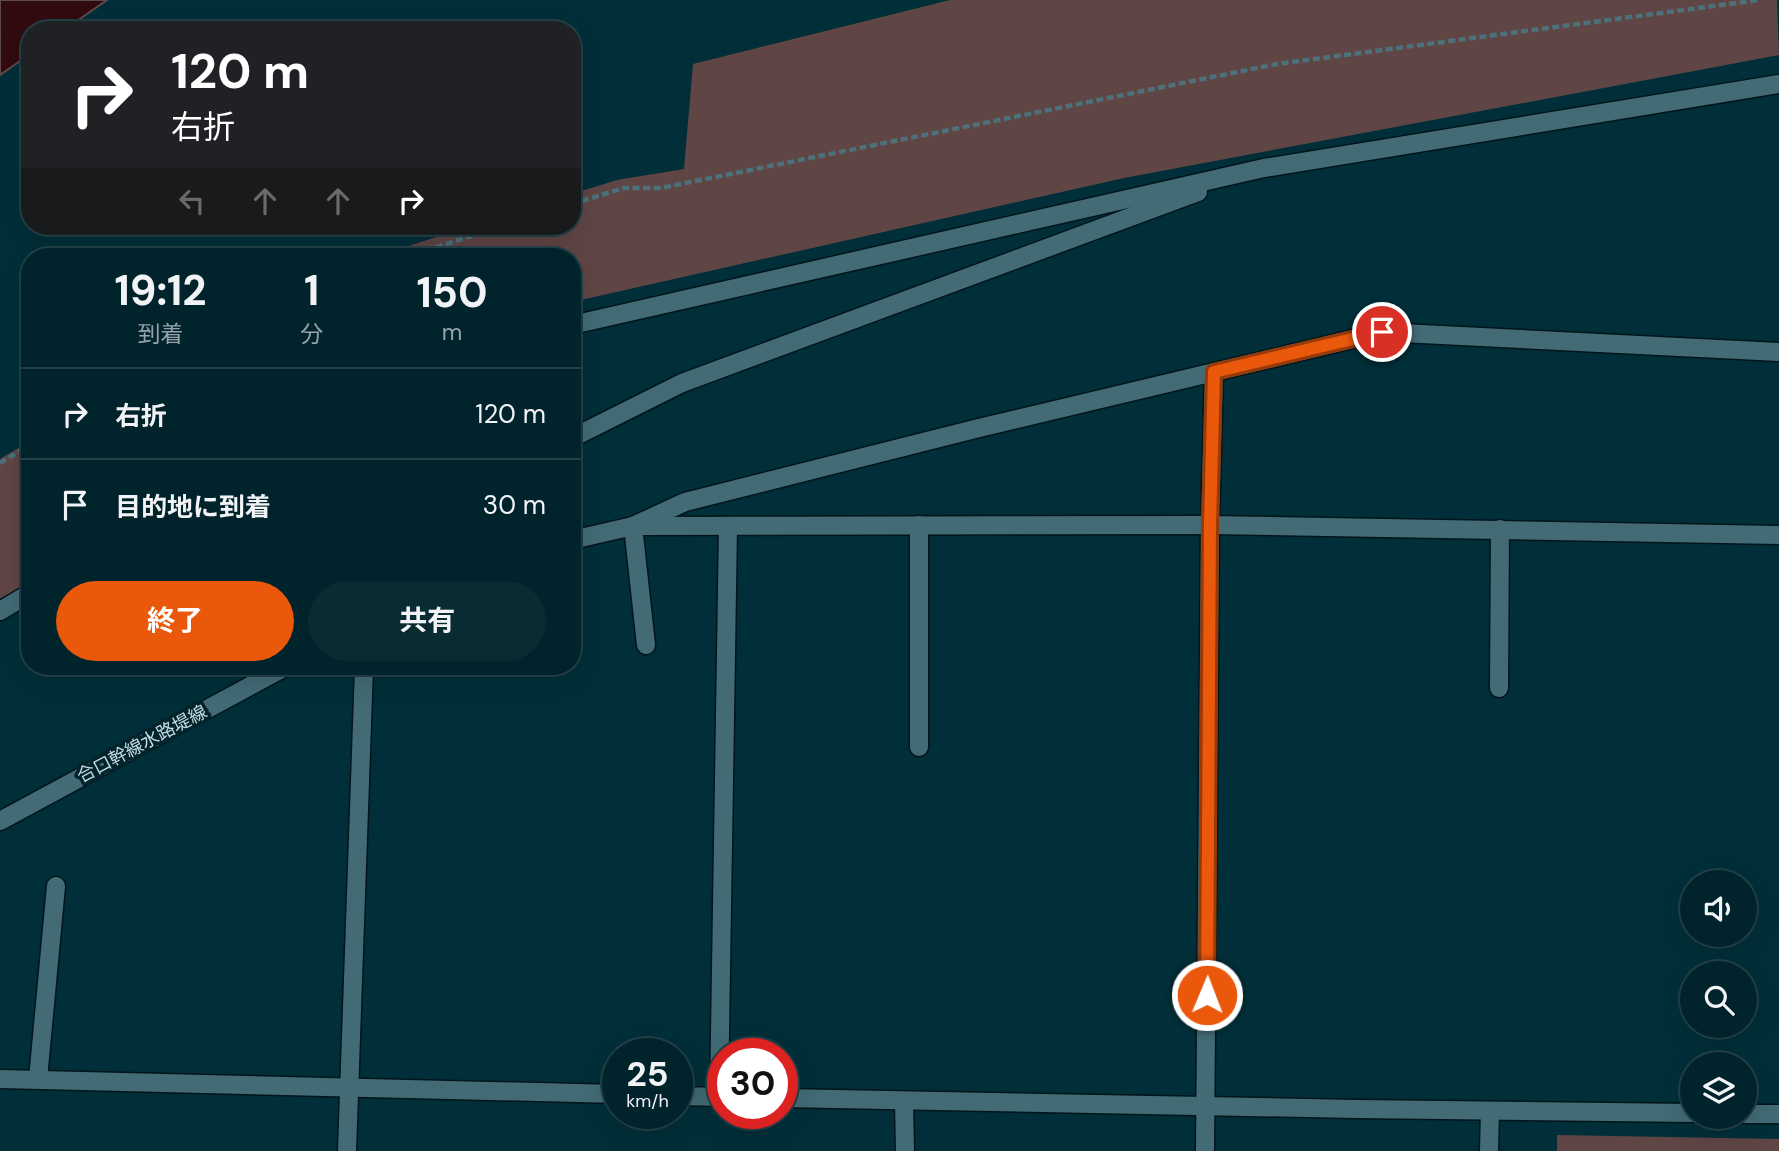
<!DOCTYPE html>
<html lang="ja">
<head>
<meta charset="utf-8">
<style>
  :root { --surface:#01232b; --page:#0b2b33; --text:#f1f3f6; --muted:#96a4a9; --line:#234047; --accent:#ea580c }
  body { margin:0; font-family:"DM Sans","Noto Sans JP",sans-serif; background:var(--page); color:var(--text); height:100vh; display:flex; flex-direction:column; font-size:26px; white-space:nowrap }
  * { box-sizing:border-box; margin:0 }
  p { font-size:23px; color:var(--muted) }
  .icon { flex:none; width:38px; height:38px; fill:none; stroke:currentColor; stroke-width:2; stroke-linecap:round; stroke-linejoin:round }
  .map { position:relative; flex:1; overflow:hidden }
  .side { position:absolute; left:21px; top:248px; width:560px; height:427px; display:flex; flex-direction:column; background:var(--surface); border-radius:28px; box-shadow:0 7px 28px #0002,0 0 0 2px var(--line) }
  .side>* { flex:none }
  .top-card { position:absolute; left:21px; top:21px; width:560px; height:214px; border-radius:28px; box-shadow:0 7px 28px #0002,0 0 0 2px var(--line); background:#202124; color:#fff; overflow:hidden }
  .controls { position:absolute; left:1680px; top:870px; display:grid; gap:14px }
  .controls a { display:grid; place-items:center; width:77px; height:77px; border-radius:50%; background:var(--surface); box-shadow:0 7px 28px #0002,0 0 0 2px var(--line); font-size:35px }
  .speed { position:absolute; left:602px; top:1038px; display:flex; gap:14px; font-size:35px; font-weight:700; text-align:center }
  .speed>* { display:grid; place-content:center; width:91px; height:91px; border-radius:50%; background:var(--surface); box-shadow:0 7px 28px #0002,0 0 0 2px var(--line); line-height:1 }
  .speed small { font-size:18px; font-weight:400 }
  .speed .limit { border:10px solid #d22; background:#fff; color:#111 }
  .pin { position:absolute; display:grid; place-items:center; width:60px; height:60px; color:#fff; margin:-30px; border:4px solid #fff; border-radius:50%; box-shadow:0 2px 7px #0007 }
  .me { position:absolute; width:77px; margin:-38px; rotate:1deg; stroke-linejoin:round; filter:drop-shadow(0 0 5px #0008) }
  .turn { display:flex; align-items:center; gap:24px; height:147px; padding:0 35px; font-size:32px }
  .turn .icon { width:91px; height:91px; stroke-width:2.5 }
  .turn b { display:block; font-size:49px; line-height:60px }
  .lanes { display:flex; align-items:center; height:66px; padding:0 35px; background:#0003; justify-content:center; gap:35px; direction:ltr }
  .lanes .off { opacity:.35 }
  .eta { display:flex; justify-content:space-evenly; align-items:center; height:119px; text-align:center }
  .eta b { font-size:42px; font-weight:700; line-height:49px }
  .button { display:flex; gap:14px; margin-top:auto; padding:14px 35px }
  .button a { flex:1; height:80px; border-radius:42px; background:var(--accent); color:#fff; font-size:28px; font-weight:700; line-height:80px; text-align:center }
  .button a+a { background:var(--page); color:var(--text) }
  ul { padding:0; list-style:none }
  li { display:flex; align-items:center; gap:21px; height:91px; padding:0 35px; border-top:2px solid var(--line) }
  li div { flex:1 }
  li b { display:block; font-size:26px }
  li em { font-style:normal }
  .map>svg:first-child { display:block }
</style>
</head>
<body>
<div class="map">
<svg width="1779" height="1151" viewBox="0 0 1779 1151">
  <rect width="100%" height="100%" fill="#012f39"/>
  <g fill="#604545">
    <polygon points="950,0 1777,0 1779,55 1124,178 572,302 572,257 373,257 472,226 572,226 572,194 617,180 684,169 693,64"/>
    <polygon points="30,441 30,583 0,601 0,459"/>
    <polygon points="1557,1135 1779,1139 1779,1151 1557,1151"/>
  </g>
  <polygon fill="#310b0e" stroke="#5e494e" stroke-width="2" points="0,0 107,0 64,30 30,30 30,54 0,75"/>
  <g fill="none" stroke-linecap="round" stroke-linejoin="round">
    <defs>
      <g id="minor">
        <polyline points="572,325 1264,168 1779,84"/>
        <polyline points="572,438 682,383 1198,192"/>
        <polyline points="919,525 919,747"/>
        <polyline points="633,526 646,645"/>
        <polyline points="640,526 1210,525 1779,535"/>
        <polyline points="572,540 633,526 685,502 979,428 1382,332 1779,352"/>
        <polyline points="0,611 30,593"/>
        <polyline points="1499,688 1500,529"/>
        <polyline points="0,821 285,667"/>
        <polyline points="0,1079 618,1094"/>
        <polyline points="38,1079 56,886"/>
        <polyline points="677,1096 723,1097"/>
        <polyline points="719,1097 728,526"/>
        <polyline points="782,1098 1357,1109 1692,1113"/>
        <polyline points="904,1101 905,1151"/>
        <polyline points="1745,1114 1779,1114"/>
        <polyline points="347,1151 364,667"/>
        <polyline points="1205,1151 1210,525 1214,372"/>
        <polyline points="1489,1151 1490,1111"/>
      </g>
    </defs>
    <use href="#minor" stroke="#02151b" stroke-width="21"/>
    <g stroke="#4c717a" stroke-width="4.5" stroke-dasharray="7 3.5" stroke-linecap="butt">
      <polyline points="572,204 624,188 661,188 1277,64 1759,0"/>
      <polyline points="406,257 502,226"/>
      <polyline points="0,463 30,445"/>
    </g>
    <use href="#minor" stroke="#426b76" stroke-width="18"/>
  </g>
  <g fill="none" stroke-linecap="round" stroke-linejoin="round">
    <defs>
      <polyline id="route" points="1207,995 1210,525 1214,372 1382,332"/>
    </defs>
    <use href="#route" stroke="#983908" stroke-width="18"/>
    <use href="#route" stroke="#ea580c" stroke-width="12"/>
  </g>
  <g text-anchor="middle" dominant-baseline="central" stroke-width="7" stroke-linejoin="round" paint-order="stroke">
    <g font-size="18" fill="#c6dbe2" stroke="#04242c">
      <text transform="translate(142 744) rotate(-28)">合口幹線水路堤線</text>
    </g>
  </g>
</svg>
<div class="controls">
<a><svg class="icon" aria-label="sound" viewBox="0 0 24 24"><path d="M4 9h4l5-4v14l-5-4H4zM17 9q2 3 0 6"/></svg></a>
<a><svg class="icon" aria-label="search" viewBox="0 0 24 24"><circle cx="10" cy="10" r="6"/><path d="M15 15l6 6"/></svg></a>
<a><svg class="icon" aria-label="layers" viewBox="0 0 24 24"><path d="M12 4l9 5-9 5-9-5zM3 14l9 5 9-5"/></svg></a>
</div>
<div class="speed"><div>25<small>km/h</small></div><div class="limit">30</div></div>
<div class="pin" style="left:1382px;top:332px;background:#d93025"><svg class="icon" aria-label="arrive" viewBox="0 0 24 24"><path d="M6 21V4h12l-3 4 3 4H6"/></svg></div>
<svg class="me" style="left:1207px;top:995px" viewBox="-20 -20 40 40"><circle r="17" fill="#ea580c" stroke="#fff" stroke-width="3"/><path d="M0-11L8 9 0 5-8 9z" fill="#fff"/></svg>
<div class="top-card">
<div class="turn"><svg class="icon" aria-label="right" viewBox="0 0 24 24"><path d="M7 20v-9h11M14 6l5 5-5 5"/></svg><div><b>120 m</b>右折</div></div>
<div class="lanes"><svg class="icon off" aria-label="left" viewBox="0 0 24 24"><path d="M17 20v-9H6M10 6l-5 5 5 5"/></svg><svg class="icon off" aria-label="ahead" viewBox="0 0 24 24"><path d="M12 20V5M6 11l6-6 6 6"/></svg><svg class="icon off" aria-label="ahead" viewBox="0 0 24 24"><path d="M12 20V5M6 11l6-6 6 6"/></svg><svg class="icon" aria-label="right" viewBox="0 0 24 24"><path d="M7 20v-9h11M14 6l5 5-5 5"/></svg></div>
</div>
<section class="side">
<div class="eta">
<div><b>19:12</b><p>到着</p></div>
<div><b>1</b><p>分</p></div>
<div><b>150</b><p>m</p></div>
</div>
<ul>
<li><svg class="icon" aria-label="right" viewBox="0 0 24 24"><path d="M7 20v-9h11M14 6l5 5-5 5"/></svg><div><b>右折</b></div><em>120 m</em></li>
<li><svg class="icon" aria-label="arrive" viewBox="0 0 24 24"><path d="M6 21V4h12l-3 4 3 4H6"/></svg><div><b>目的地に到着</b></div><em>30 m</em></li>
</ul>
<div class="button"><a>終了</a><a>共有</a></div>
</section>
</div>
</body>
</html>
